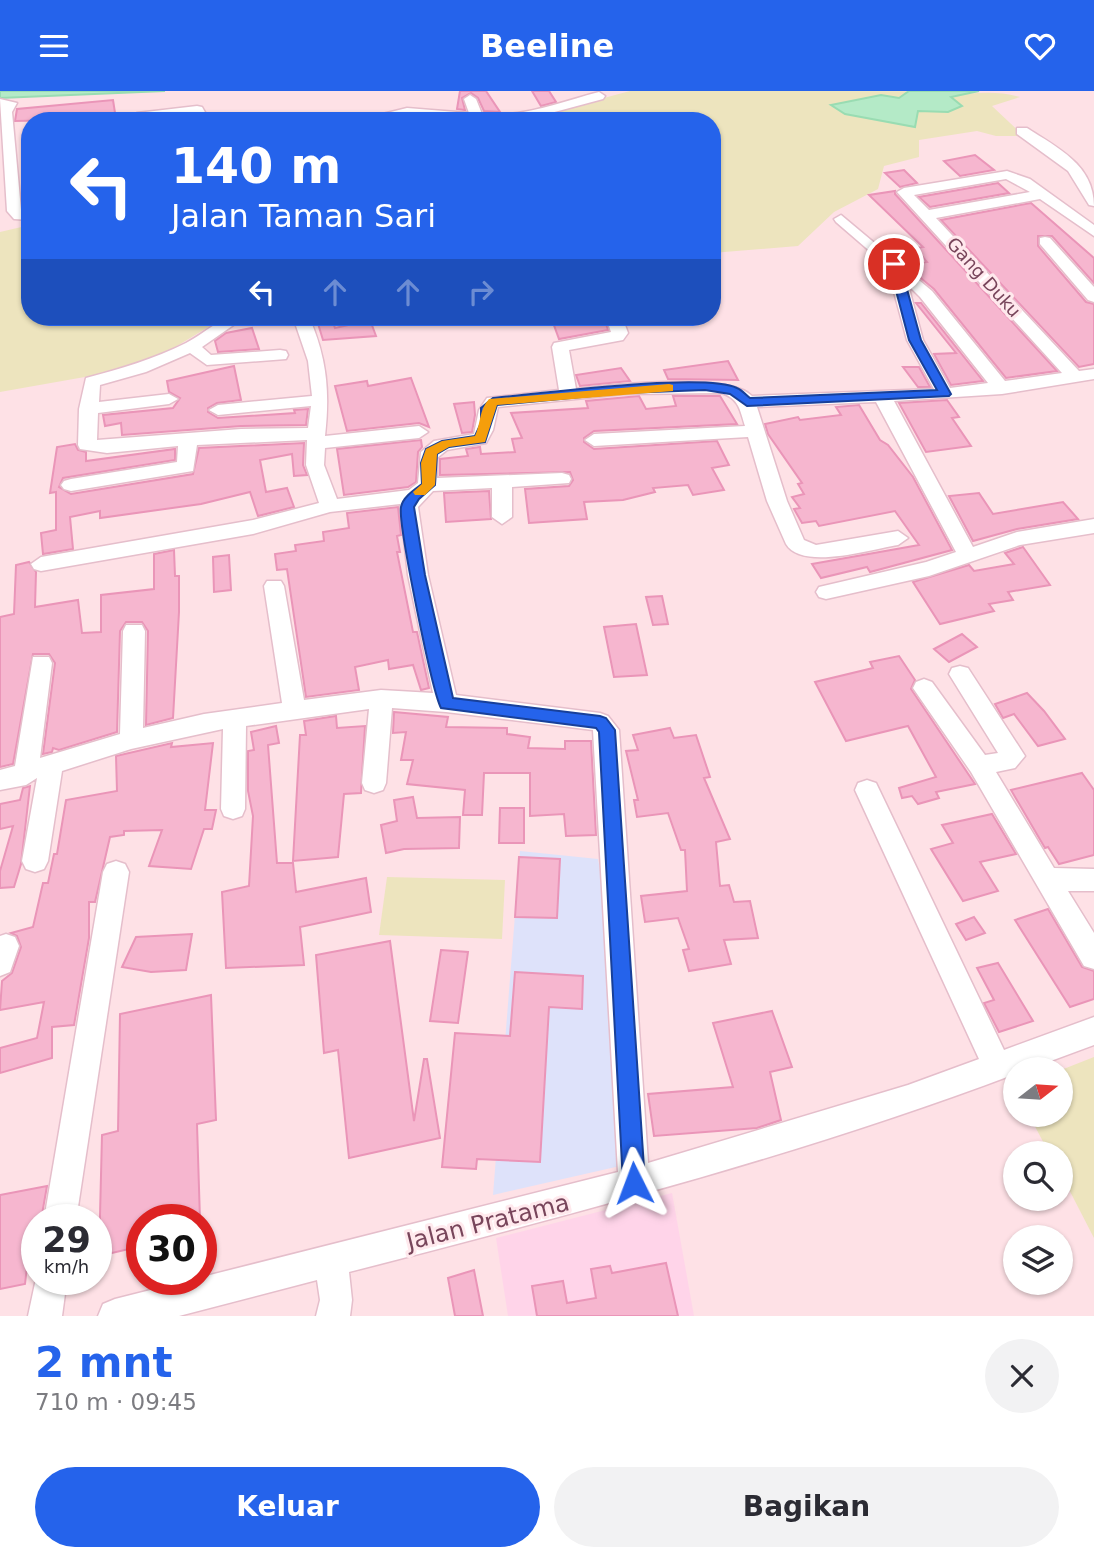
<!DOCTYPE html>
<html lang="id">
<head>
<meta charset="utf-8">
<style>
  :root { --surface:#fff; --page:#f2f2f3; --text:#2b2b33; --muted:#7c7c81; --accent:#2563eb }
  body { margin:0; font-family:"DejaVu Sans",sans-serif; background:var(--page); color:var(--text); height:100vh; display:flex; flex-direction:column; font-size:26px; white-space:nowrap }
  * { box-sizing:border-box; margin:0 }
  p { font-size:23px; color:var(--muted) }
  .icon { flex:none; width:38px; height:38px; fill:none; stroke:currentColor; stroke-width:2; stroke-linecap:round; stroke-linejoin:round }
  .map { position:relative; height:1225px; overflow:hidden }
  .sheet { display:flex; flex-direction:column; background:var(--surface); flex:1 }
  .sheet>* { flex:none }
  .hud { position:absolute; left:21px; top:21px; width:700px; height:214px; border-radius:28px; box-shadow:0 2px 5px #0004; background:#2563eb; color:#fff; overflow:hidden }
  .needle { width:46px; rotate:73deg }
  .buttons { position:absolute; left:1003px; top:966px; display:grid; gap:14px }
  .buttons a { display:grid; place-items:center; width:70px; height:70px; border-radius:50%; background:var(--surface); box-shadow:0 2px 5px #0004; font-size:35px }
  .speed { position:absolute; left:21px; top:1113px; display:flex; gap:14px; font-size:35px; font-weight:700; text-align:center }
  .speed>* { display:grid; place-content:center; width:91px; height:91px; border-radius:50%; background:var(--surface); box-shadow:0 2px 5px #0004; line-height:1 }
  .speed small { font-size:18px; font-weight:400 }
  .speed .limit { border:10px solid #d22; background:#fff; color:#111 }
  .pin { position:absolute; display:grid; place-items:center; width:60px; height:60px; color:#fff; margin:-30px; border:4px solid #fff; border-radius:50%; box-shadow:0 2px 7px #0007 }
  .me { position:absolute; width:77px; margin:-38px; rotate:357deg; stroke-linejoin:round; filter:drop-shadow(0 0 5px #0008) }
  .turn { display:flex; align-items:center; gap:24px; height:147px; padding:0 35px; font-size:32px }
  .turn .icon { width:91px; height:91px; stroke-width:2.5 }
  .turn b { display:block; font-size:49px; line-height:60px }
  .lanes { display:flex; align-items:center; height:66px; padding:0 35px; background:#0003; justify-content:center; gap:35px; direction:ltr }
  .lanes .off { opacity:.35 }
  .round { display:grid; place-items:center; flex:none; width:74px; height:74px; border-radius:37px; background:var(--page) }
  .overview { display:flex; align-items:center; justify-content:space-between; height:119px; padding:0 35px }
  h1 { font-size:42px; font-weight:700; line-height:52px; color:var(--accent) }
  .cta { display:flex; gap:14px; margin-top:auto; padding:14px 35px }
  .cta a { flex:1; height:80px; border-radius:42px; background:var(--accent); color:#fff; font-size:28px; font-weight:700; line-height:80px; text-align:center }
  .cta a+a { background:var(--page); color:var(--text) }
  header { display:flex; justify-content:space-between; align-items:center; height:91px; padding:0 35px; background:var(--accent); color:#fff; font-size:32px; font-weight:700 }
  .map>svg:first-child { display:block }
</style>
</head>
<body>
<header><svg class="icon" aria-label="menu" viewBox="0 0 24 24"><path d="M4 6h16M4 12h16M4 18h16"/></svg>Beeline<svg class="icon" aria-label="heart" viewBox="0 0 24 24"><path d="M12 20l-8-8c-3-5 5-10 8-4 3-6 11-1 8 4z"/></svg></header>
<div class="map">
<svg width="1094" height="1225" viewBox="0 0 1094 1225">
  <rect width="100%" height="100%" fill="#fee1e6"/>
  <polygon fill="#ffd4e9" points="672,1102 694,1225 508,1225 496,1147"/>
  <polygon fill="#dee2fa" points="520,760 598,768 621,904 620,1075 493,1104"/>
  <g fill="#ede4be">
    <path d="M630 0H909L899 7 881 4 832 14 845 23 914 36 918 20 948 21 961 15 950 6C974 1 998 0 1020 6L992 15 1024 45H996L977 40 919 49V66L884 75 878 98 834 121 798 155 712 162V30H518Z"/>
    <polygon points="30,134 30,226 225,226 162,264 113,281 0,301 0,141"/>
    <polygon points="387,786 505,789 502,848 379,844"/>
    <polygon points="1094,966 1094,1147 1061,1083 1060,1062 1049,1062 1029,1024 1060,1024 1061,979"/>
  </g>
  <g fill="#b4eac7" stroke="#99dcb2" stroke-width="2">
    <polygon points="0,0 165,0 0,7"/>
    <polygon points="909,0 979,0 951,6 962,15 948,21 918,20 915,36 845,23 831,14 881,4 899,7"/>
  </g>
  <g fill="#f6b6cf" stroke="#ea95b8" stroke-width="2">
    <polygon points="460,0 486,0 500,21 484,20 478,7 471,2 462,7 465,19 457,18"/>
    <polygon points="532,0 549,0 556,11 541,15"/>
    <polygon points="113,9 116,28 15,30 17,18"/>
    <polygon points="975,64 994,79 960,85 944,70"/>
    <polygon points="904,79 917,92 900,96 885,82"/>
    <polygon points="998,92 1009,102 930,116 919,106"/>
    <polygon points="895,100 895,103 1057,280 1006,287 934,198 905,174 927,171 915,157 923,156 869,104"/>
    <polygon points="1031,112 1094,167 1094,192 1052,145 1038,145 1038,155 1086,211 1094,213 1094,273 1079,276 941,129"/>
    <polygon points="916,212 921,212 983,290 951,294 934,263 956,262"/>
    <polygon points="316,226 331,226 335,237 370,229 376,245 323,249"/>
    <polygon points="551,226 604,226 608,239 559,248"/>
    <polygon points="252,237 259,258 218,261 215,250 226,242"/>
    <polygon points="728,270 738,289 668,288 664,279"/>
    <polygon points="234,275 241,309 217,312 208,317 208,321 218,327 295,322 294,319 308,318 306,334 241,335 122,344 121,332 105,335 103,324 173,317 180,307 169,301 167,290"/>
    <polygon points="903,276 919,276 930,296 918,296"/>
    <polygon points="621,277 630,290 580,295 576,284"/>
    <polygon points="411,287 429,336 419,332 347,340 335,295 367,290 368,295"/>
    <polygon points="639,305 646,318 676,315 673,305 720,305 737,333 594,340 584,347 584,351 594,358 717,350 729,374 712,377 724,399 693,404 688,394 653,397 655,401 623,409 584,411 587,428 529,432 525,398 569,395 573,389 570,381 440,384 440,368 468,365 466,358 480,356 481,363 515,361 512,348 522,347 511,322 588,317 586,310"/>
    <polygon points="947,309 959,326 952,327 971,355 926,361 899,312"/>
    <polygon points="474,311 475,324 472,341 462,342 454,313"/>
    <polygon points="859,314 880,349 888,354 913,386 952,459 870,481 867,476 821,487 812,473 919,454 895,420 819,435 816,430 802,432 794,418 800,417 792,406 804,403 798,393 802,392 768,343 765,333 798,326 800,329 841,324 836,316"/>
    <polygon points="421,349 422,356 418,361 416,391 408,396 344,404 337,358"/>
    <polygon points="304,352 303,374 307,384 294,385 292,363 260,369 266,401 287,397 294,416 258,425 250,401 201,413 100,427 100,420 70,426 73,458 43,463 41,442 56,439 56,401 50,402 57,356 75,353 78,359 86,361 86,370 175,358 175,369 63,387 59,396 71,403 193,383 199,357"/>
    <polygon points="489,400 491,428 446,431 444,402"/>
    <polygon points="979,402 993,423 1063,411 1078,428 1017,438 973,450 949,405"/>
    <polygon points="398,416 401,444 397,445 400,461 397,461 413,541 417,541 429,597 421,599 413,574 389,578 388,569 355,576 359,599 306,606 287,478 277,479 275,463 296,460 295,454 324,450 323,441 349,437 347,422"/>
    <polygon points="1023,456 1050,494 1008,501 1013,509 989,513 994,520 940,533 913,491 969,474 974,480 1014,473 1005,462"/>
    <polygon points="174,459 175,485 179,485 179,521 173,627 146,634 148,540 142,531 126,531 120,540 117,641 59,659 53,657 52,661 43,663 55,572 49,563 33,563 13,673 0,676 0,526 14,523 16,474 29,471 36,481 35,516 78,509 82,542 101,541 101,504 154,498 154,463"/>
    <polygon points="229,464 231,499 214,501 213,466"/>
    <polygon points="662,505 668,533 653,534 646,506"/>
    <polygon points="636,533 647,584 614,586 604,536"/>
    <polygon points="962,543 977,556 949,571 934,558"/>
    <polygon points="899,565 915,589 911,598 975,693 936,701 939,707 918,713 912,705 902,707 899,697 936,686 908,635 846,650 815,591 873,577 870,571"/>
    <polygon points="1027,602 1044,620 1065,648 1038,655 1014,623 1003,627 995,613"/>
    <polygon points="394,621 448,626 446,636 507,637 507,643 530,646 528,657 565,658 565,650 591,650 596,744 566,745 564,723 530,725 530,682 484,682 482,724 463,724 465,699 407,693 413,669 401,669 406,641 393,642"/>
    <polygon points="336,625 337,637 365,635 361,702 344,703 338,766 293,770 300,644 306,644 304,630"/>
    <polygon points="276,635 279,652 268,654 277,772 293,772 296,801 366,787 371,821 300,836 304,874 226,877 222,801 249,795 253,725 248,700 248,660 254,659 251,641"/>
    <polygon points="670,637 674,647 696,644 710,686 704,687 730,748 716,751 720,795 729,794 734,811 750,810 758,847 724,849 731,873 689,880 683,859 689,858 678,827 645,831 641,805 687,800 685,759 681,759 668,722 637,726 634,709 638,709 626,660 638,659 633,644"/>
    <polygon points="172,652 171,656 213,652 205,719 216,719 212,738 204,738 191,778 149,775 162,739 124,740 124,744 110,746 95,811 89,811 89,847 74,934 52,936 52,967 0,982 0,957 37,947 44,911 0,919 2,890 12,882 21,856 17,845 11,842 33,836 43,792 48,792 54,763 57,763 66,709 117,700 116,665"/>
    <polygon points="1082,682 1094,699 1094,764 1059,773 1048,756 1045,757 1011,699"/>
    <polygon points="30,695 21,773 14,796 0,797 0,780 13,735 0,738 0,713 20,709 23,697"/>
    <polygon points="413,706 417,727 460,726 459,757 404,758 386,762 381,734 397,730 394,709"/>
    <polygon points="500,717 524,717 524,752 499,752"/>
    <polygon points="992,723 1016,763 980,771 998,800 963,810 931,758 953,752 942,734"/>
    <polygon points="519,766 560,768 557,827 515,826"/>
    <polygon points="1048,818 1082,876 1094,880 1094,908 1070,916 1015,829"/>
    <polygon points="974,826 985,842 966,849 956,833"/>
    <polygon points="192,843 186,879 151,881 122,876 136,846"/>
    <polygon points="390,850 414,1030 424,968 427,968 440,1047 349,1067 338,959 324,962 316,864"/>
    <polygon points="441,859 468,861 458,932 430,930"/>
    <polygon points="998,872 1033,930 999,941 984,912 994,909 977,877"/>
    <polygon points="515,881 583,885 582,918 549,916 540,1071 477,1068 476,1078 442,1076 455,942 510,945"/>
    <polygon points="211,904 216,1029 197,1033 200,1129 142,1129 142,1155 99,1165 102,1044 118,1040 120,923"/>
    <polygon points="772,920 792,976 770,981 781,1029 757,1037 654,1045 648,1003 733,996 713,932"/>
    <polygon points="47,1095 41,1129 37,1129 37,1139 31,1140 25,1193 0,1198 0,1104"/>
    <polygon points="666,1172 678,1225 537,1225 532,1195 563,1190 567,1212 596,1207 591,1178 610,1175 612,1182"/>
    <polygon points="474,1179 483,1225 455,1225 448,1187"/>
  </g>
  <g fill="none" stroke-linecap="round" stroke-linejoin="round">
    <defs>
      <g id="minor">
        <path d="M599 1 605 5 603 8 521 30 407 25 381 30H354L407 17 469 22 464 8 470 4 476 8 482 23C523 27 560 11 599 1Z"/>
        <polygon points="0,8 17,12 12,21 21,119 30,121 30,129 14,128 7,120"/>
        <polygon points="197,15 202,16 210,30 197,30 193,23 138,30 131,26 137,22"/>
        <path d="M1017 37H1027C1058 57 1094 74 1094 115L1089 114 1068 80 1017 43Z"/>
        <path d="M1007 80 1030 88 1094 134V145L1040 108 936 127 1079 280 1094 278V288L1002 303 894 310 973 456 1017 441 1094 428V442L1020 454 929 485 826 508 819 506 816 501 819 496 926 471 956 461 876 311 757 316 787 410 804 449 816 454 898 440 908 447 898 454C872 458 802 480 786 453L767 410 748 346 594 355 585 349 594 343 745 335C740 319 739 308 722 302L624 303 498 316 493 339 486 352 447 359 437 367V387L562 382 569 384 571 388 569 392 512 396V426L502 433 492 426V397L433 400 418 416 428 484 456 604 600 622 608 625 619 639 648 1072 908 994 979 968 855 699 858 692 867 689 876 692 1004 959 1094 926V954L1029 978H1015V983C798 1065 573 1123 349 1181L352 1209 350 1225H316L320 1209 317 1189 179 1225H98L103 1213 115 1208 618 1081 593 639 446 621 392 617 386 692 383 699 374 702 365 699 362 692 369 618 246 635 245 718 242 725 233 728 224 725 221 718 223 638 131 658 62 680 48 770 44 778 35 781 26 778 22 770 37 687 26 694 0 699V679L15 675 33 566H49L52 572 40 667 120 643 123 540 126 534H142L145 540 143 637 204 623 282 612 264 495 267 490H281L284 495 304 609 381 599 433 602 408 484 400 413 330 421 253 443 41 480 34 478 31 473 41 466 253 429 319 412 306 374 307 349 197 354 193 380 71 400 64 398 61 394 64 390 71 388 177 371 178 355 107 362 80 358 78 354 79 318 86 287C120 278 154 268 186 252 209 240 217 226 245 226L202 256 211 264 280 259 286 260 288 264 286 268 207 274 190 262 146 281 100 294 99 311 169 303 178 308 169 313 98 322 97 349 241 338 308 337 311 315 218 324 209 319 218 314 312 305 308 270 293 226H309C327 267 330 301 325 345L419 335 428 341 419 347 325 357 324 374 337 408 409 399 418 392 421 361 434 350 474 343 479 319 487 307 559 299 552 256 554 252 611 241 606 226H622L628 242 623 249 569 259 576 298C611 294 729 281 752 305L934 298 907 249 887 175 836 131 834 128 841 124 932 200 1005 290 1062 282 897 101 904 97ZM1006 88 1030 101 929 119 914 104ZM908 194 920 206 988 292 950 297 923 249Z"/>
        <polygon points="1045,146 1050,147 1094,196 1094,211 1088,209 1040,153 1040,147"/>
        <polygon points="960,575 968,577 1025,665 1015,677 996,681 1054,777 1094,778 1094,800 1068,800 1094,842 1094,878 1084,875 971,681 913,597 916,591 924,588 932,591 985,664 998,662 949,583 952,577"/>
        <polygon points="116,770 125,773 129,781 76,1129 44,1129 103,781 107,773"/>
        <polygon points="6,843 15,846 19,855 10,881 0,885 0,845"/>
        <polygon points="37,1183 37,1188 67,1188 62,1225 28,1225"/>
      </g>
    </defs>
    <use href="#minor" stroke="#e5becb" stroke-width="3"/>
    <use href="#minor" fill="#fff" fill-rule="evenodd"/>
  </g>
  <path fill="#2563eb" stroke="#184099" stroke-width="2" d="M894 169 900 173 921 249 951 303 949 305 747 315 730 303 705 299 624 302 497 314 485 351 449 356 437 363 435 394 419 408 414 416 425 484 453 607 600 625 606 627 615 639 645 1092 641 1100 634 1103 626 1100 623 1092 599 641 596 637 441 617C432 600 398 433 401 416 403 406 414 399 422 393L421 372 426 358 442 350 475 345 481 332V317L493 307C537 303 705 281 737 297 742 299 746 304 750 307L937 299 909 249 889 173Z"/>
  <path fill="#f59e0b" d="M669 293 673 294V300L497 314 485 351 449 356 437 363 435 394 425 404H415L413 401 422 393 421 372 426 358 442 350 475 345C481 332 479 319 489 308Z"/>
  <g text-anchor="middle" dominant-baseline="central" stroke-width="6" stroke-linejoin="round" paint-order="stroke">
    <g font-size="18" fill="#78455b" stroke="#ffe9ed">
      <text transform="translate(984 186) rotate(48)">Gang Duku</text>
    </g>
    <g font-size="24" fill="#78455b" stroke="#ffe9ed">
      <text transform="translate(488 1131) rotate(-14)">Jalan Pratama</text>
    </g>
  </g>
</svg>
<div class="buttons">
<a><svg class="needle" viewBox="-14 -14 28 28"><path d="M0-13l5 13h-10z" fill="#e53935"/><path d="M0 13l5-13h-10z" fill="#7c7c81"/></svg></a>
<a><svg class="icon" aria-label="search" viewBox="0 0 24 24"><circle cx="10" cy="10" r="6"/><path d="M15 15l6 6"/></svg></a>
<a><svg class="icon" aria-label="layers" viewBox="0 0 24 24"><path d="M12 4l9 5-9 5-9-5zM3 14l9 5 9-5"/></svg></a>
</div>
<div class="speed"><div>29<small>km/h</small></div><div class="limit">30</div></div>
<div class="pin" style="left:894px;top:173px;background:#d93025"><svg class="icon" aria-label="arrive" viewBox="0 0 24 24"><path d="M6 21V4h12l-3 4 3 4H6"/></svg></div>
<svg class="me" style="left:634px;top:1092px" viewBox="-20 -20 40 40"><path d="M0-17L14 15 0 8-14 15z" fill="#2563eb" stroke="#fff" stroke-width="4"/></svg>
<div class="hud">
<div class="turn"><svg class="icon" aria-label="left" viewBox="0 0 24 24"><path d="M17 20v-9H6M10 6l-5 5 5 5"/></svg><div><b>140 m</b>Jalan Taman Sari</div></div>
<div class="lanes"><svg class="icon" aria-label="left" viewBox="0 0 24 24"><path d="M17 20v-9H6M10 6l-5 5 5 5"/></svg><svg class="icon off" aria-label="ahead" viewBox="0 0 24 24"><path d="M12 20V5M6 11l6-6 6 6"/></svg><svg class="icon off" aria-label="ahead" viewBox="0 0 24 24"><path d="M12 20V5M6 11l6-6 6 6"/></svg><svg class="icon off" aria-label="right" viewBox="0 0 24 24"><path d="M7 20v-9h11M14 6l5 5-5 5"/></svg></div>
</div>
</div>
<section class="sheet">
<div class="overview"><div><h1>2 mnt</h1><p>710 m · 09:45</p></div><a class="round"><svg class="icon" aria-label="close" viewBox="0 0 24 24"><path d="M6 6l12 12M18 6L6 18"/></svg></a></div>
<div class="cta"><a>Keluar</a><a>Bagikan</a></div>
</section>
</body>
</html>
